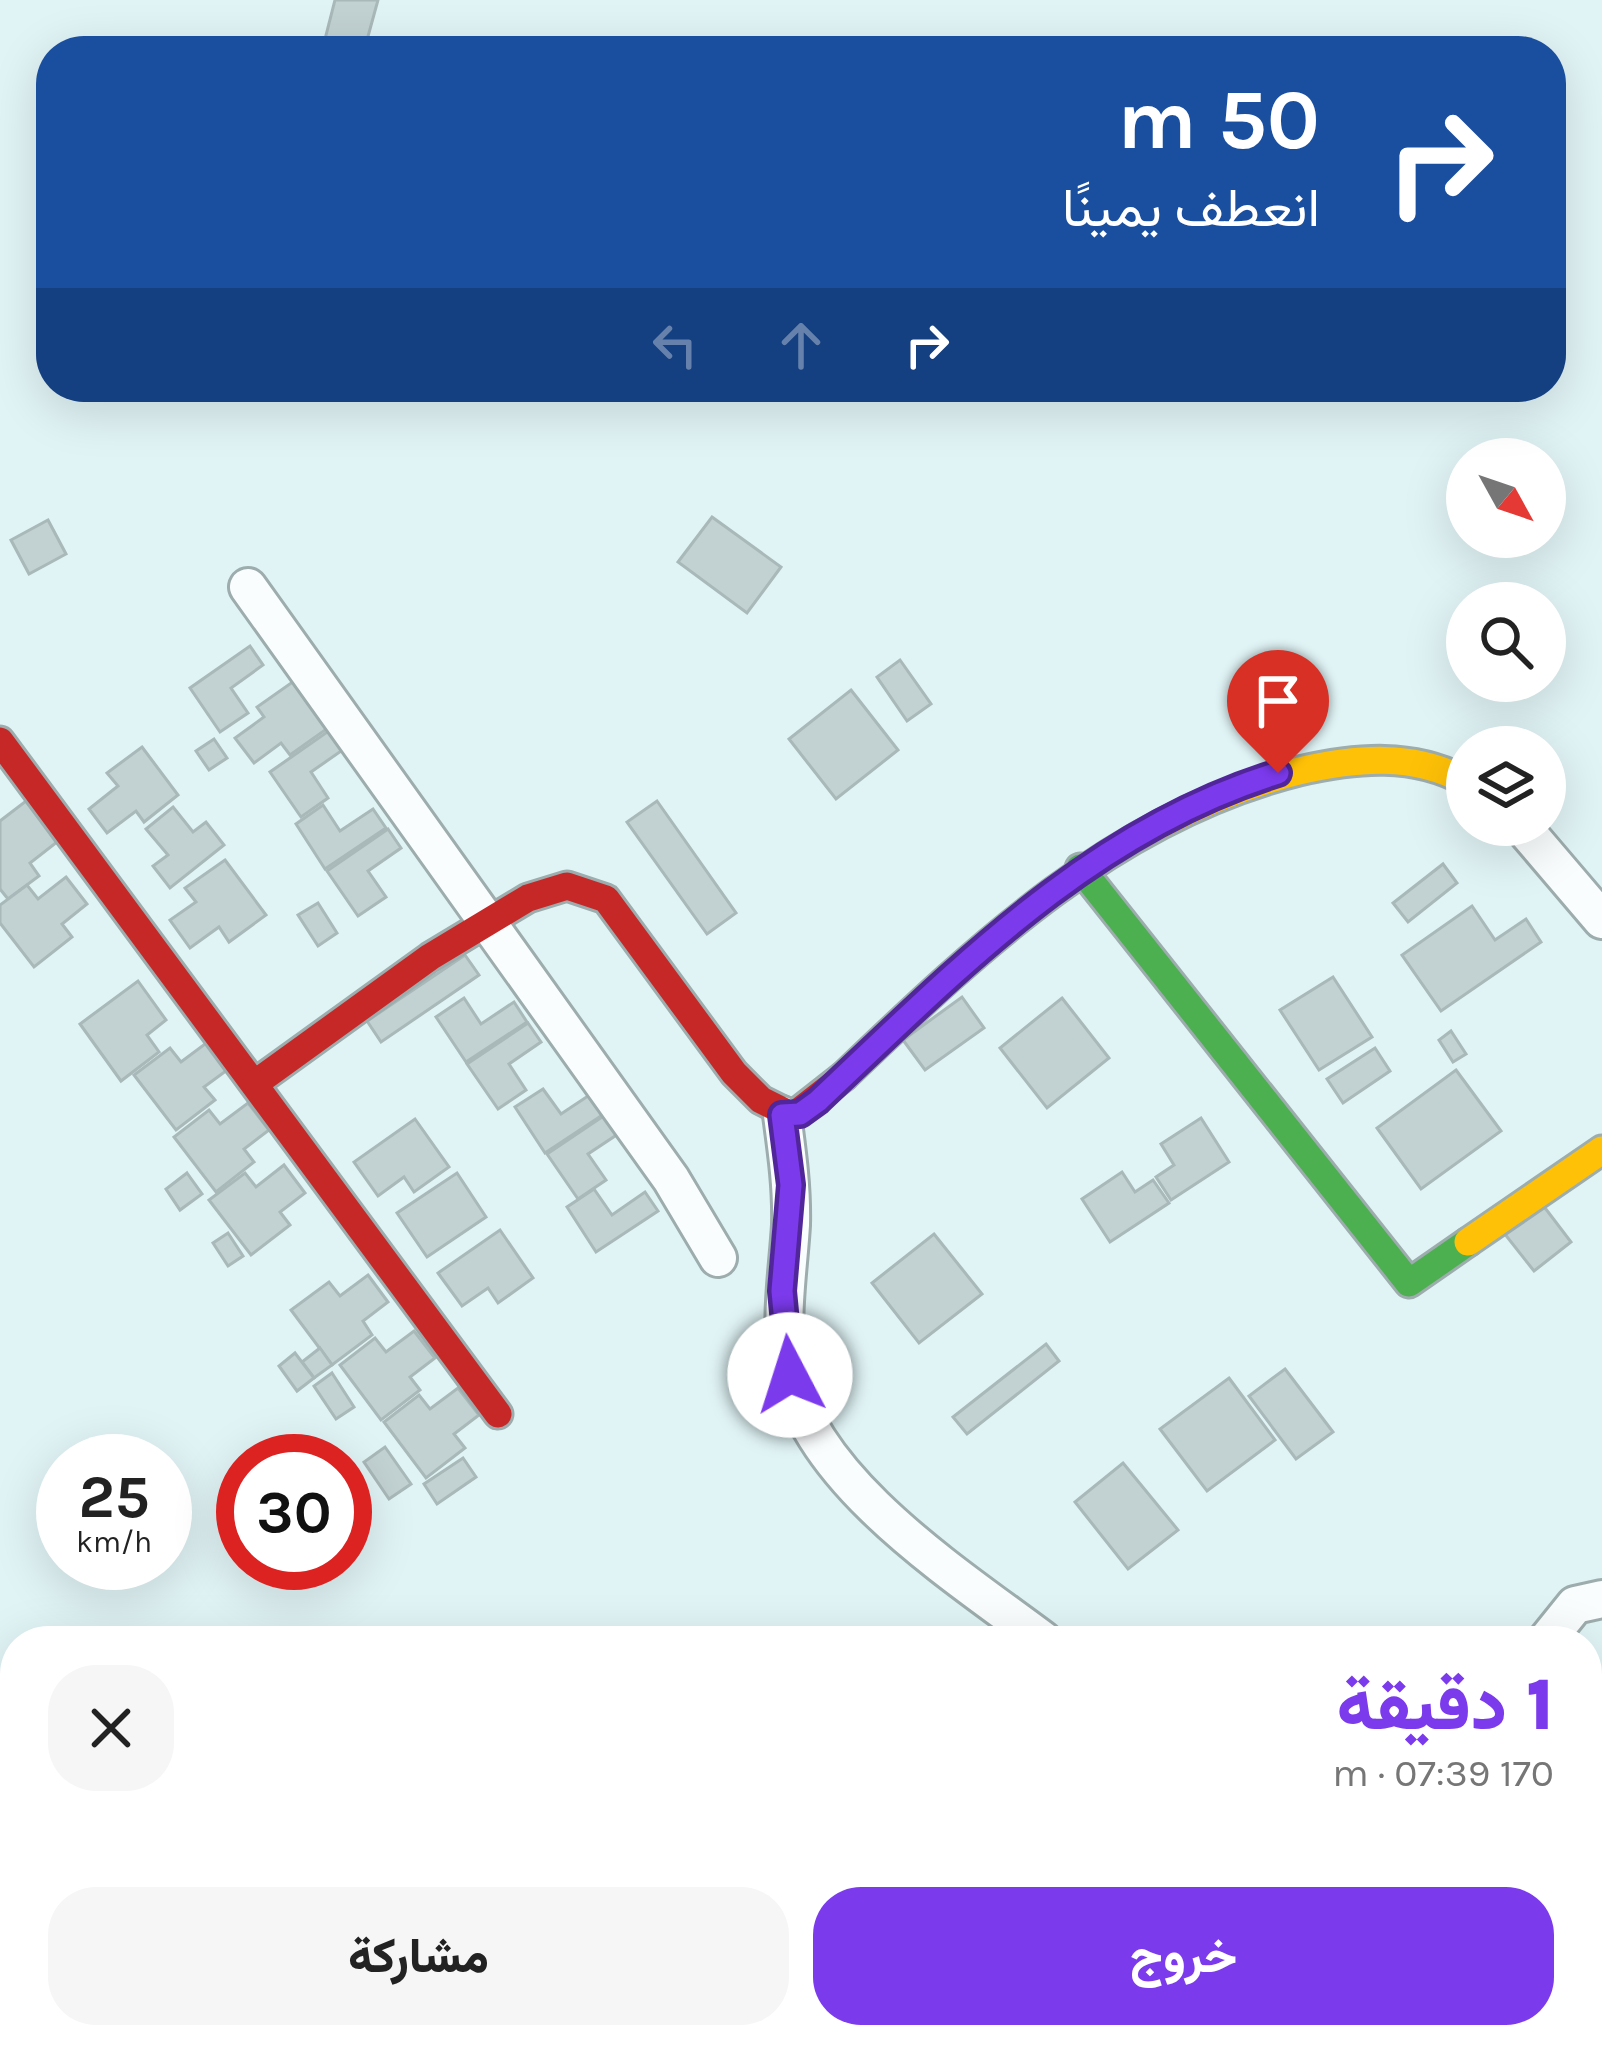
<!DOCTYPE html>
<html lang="ar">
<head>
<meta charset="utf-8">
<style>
  :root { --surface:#fff; --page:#f6f6f6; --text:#222; --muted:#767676; --accent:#7c3aed }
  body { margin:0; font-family:Karla,Vazirmatn,sans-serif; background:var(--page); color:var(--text); direction:rtl; height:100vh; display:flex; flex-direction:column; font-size:45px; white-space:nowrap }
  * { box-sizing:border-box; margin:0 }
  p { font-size:39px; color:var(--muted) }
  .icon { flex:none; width:66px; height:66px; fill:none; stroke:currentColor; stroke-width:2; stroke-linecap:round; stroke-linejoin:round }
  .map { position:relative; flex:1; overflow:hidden; direction:ltr }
  .panel { position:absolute; left:0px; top:1626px; width:1602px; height:423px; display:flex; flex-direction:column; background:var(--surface); border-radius:48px 48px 0 0; box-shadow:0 12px 48px #0002; direction:rtl }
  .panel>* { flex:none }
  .top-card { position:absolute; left:36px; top:36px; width:1530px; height:366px; border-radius:48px; box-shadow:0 12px 48px #0002; direction:rtl; background:#1a4fa0; color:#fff; overflow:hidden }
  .needle { width:78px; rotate:130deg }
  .buttons { position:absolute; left:1446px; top:438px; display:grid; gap:24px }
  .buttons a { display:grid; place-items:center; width:120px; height:120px; border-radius:50%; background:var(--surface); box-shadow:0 12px 48px #0002; font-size:60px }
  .speed { position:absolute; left:36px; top:1434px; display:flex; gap:24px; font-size:60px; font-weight:700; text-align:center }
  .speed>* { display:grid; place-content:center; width:156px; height:156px; border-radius:50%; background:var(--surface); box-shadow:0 12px 48px #0002; line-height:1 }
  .speed small { font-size:30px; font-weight:400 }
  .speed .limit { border:18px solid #d22; background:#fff; color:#111 }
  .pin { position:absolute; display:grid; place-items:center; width:102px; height:102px; color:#fff; margin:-123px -51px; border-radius:50% 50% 50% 0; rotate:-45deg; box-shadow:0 0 12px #0007 }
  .pin .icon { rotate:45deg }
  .me { position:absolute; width:132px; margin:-66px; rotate:355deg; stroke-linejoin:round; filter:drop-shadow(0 0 9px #0008) }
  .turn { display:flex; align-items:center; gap:42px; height:252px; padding:0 48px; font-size:54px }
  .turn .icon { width:156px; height:156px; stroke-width:2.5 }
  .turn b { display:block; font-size:84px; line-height:102px }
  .lanes { display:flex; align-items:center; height:114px; padding:0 48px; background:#0003; justify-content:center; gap:60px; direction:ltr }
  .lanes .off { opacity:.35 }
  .round { display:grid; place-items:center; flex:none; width:126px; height:126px; border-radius:48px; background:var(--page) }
  .summary { display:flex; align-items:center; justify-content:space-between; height:204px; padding:0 48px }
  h1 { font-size:72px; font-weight:800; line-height:90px; color:var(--accent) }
  .button { display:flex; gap:24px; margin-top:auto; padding:24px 48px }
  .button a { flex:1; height:138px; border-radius:48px; background:var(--accent); color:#fff; font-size:48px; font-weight:800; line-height:138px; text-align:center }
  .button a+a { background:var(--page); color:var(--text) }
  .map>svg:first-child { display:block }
</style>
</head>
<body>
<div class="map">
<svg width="1602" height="2047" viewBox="0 0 1602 2047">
  <rect width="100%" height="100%" fill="#e0f3f5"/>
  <g fill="#c2d1d2" stroke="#a9b8b9" stroke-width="3">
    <polygon points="335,0 378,0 364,51 322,51"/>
    <polygon points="712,517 781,567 747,613 678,562"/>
    <polygon points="48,520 66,554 29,574 11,540"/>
    <polygon points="250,646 263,665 231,688 248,713 220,732 190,688"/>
    <polygon points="900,660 931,704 907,721 877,677"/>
    <polygon points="294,681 328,728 290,755 281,743 254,763 235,738 264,717 257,707"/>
    <polygon points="851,690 898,750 836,799 789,739"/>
    <polygon points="330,730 344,749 311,772 328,798 301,817 270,772"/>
    <polygon points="214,739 227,758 209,770 196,751"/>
    <polygon points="142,747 178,795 144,822 136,811 107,833 89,809 118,786 107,773"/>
    <polygon points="26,801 57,842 30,863 39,876 8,899 0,889 0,821"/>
    <polygon points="657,801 736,913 707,934 627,822"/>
    <polygon points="323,805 340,831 373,809 386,828 325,869 296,824"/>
    <polygon points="173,807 193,832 206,822 224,845 170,888 153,866 168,855 146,829"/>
    <polygon points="388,829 401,848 368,871 386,897 358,916 327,871"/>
    <polygon points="225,860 266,915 229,942 219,927 190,948 170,920 196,902 185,888"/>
    <polygon points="1443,864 1457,883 1408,922 1393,903"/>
    <polygon points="66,877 87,904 62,924 72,937 34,967 0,923 0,905 27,885 38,899"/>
    <polygon points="318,903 337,933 318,946 298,915"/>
    <polygon points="1472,906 1495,940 1526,919 1541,942 1441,1011 1402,955"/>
    <polygon points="465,955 479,975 381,1042 367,1021"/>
    <polygon points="1333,977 1372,1037 1319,1070 1280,1010"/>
    <polygon points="138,981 166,1020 147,1035 159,1052 121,1081 80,1024"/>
    <polygon points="962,997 984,1028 925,1070 903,1040"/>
    <polygon points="464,998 481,1024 514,1002 527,1022 466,1062 436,1017"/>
    <polygon points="1062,998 1109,1058 1047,1108 1000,1048"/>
    <polygon points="528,1023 541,1042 509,1064 526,1090 498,1109 467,1064"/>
    <polygon points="1451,1031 1466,1054 1453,1062 1439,1040"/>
    <polygon points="209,1041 230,1068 204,1087 215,1100 176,1130 134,1075 170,1048 181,1062"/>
    <polygon points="1375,1048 1390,1071 1343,1103 1327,1079"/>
    <polygon points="1456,1070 1501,1131 1421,1189 1377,1128"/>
    <polygon points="543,1089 561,1114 594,1092 607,1112 545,1153 515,1107"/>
    <polygon points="248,1103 269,1130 244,1149 254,1162 216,1192 174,1137 209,1110 220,1124"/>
    <polygon points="608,1113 621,1132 588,1154 606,1180 578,1199 547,1154"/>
    <polygon points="1201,1118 1229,1162 1171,1200 1156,1177 1174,1165 1161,1144"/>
    <polygon points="415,1119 449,1167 414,1192 404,1177 378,1196 354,1162"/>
    <polygon points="284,1165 305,1193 280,1212 290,1225 251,1255 209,1200 245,1173 256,1187"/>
    <polygon points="1122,1172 1135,1192 1153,1180 1169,1203 1110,1242 1082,1199"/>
    <polygon points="187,1173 202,1194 180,1210 166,1189"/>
    <polygon points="457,1173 486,1217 427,1257 397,1213"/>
    <polygon points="594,1189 612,1215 645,1192 658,1211 596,1252 567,1207"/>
    <polygon points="1542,1204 1571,1242 1534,1271 1504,1233"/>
    <polygon points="500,1230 533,1278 498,1303 488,1288 462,1306 438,1273"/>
    <polygon points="228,1233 243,1256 228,1266 213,1243"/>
    <polygon points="934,1234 982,1294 919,1343 872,1283"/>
    <polygon points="368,1275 388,1302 363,1321 372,1335 332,1365 291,1310 329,1282 340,1296"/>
    <polygon points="414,1331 435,1358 410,1377 420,1390 381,1420 340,1365 375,1338 386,1352"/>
    <polygon points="1046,1344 1059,1361 967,1434 953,1417"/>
    <polygon points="320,1348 332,1365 314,1378 302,1362"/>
    <polygon points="295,1353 314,1378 297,1391 279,1366"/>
    <polygon points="1285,1369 1333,1432 1296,1459 1249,1396"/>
    <polygon points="332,1373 354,1407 336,1419 314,1386"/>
    <polygon points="1229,1378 1275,1440 1207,1491 1160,1429"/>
    <polygon points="458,1388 479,1415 454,1434 465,1448 426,1478 384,1422 419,1395 430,1409"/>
    <polygon points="385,1447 411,1484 389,1499 364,1462"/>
    <polygon points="463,1458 476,1477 437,1504 424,1484"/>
    <polygon points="1123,1463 1178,1530 1128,1569 1075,1502"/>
  </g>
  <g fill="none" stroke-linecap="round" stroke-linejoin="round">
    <defs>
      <g id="street">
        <polyline points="248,587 671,1179 718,1258"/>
        <polyline points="1521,825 1602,920"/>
        <path d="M782 1115C787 1152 792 1187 791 1225 788 1275 779 1321 789 1372 811 1483 959 1577 1044 1641"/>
        <polyline points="1546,1641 1575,1605 1602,1599"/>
      </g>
      <polyline id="fast" points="1080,868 1409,1283 1468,1242"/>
      <g id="slow">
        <path d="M844 1076C978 948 1114 817 1299 771 1356 758 1414 752 1467 782"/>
        <polyline points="1468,1242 1602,1150"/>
      </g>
      <g id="jam">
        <polyline points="0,741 498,1414"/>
        <polyline points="257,1082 430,957 528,898 567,886 606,899 734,1073 761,1100 793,1116 844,1076"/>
      </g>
    </defs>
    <use href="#street" stroke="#9dacad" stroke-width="42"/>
    <use href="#fast" stroke="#9dacad" stroke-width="33"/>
    <use href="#slow" stroke="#9dacad" stroke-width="33"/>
    <use href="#jam" stroke="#9dacad" stroke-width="33"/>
    <use href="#street" stroke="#fafdfe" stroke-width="36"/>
    <use href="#fast" stroke="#4caf50" stroke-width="27"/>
    <use href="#slow" stroke="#ffc107" stroke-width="27"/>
    <use href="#jam" stroke="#c62828" stroke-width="27"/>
  </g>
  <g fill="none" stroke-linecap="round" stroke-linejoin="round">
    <defs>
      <path id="route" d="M790 1375 782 1291 791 1185 782 1115 800 1114 818 1101C957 970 1090 831 1278 773"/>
    </defs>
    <use href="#route" stroke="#51269a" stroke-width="30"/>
    <use href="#route" stroke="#7c3aed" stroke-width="21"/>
  </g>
</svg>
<div class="buttons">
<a><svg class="needle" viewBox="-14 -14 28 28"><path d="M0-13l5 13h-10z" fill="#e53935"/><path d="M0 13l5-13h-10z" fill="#767676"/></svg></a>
<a><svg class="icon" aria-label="search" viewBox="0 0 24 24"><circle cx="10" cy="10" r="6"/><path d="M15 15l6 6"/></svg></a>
<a><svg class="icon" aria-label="layers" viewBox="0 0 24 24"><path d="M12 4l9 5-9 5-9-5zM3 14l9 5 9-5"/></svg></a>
</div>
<div class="speed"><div>25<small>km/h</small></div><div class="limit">30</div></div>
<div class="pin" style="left:1278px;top:773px;background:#d93025"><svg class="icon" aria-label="arrive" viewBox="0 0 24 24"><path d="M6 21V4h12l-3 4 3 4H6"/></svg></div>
<svg class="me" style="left:790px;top:1375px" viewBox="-20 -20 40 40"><circle r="19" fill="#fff"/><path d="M0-13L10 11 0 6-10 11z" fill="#7c3aed"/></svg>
<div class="top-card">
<div class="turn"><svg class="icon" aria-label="right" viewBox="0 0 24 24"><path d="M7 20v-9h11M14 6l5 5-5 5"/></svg><div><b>50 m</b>انعطف يمينًا</div></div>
<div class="lanes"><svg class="icon off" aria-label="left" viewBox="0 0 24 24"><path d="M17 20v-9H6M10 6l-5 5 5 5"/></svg><svg class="icon off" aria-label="ahead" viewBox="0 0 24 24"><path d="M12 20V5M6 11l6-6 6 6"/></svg><svg class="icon" aria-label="right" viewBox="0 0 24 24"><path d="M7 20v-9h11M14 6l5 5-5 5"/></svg></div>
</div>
<section class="panel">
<div class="summary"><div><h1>1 دقيقة</h1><p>170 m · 07:39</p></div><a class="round"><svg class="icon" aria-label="close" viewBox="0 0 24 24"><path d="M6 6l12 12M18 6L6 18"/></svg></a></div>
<div class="button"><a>خروج</a><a>مشاركة</a></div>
</section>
</div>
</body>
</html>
